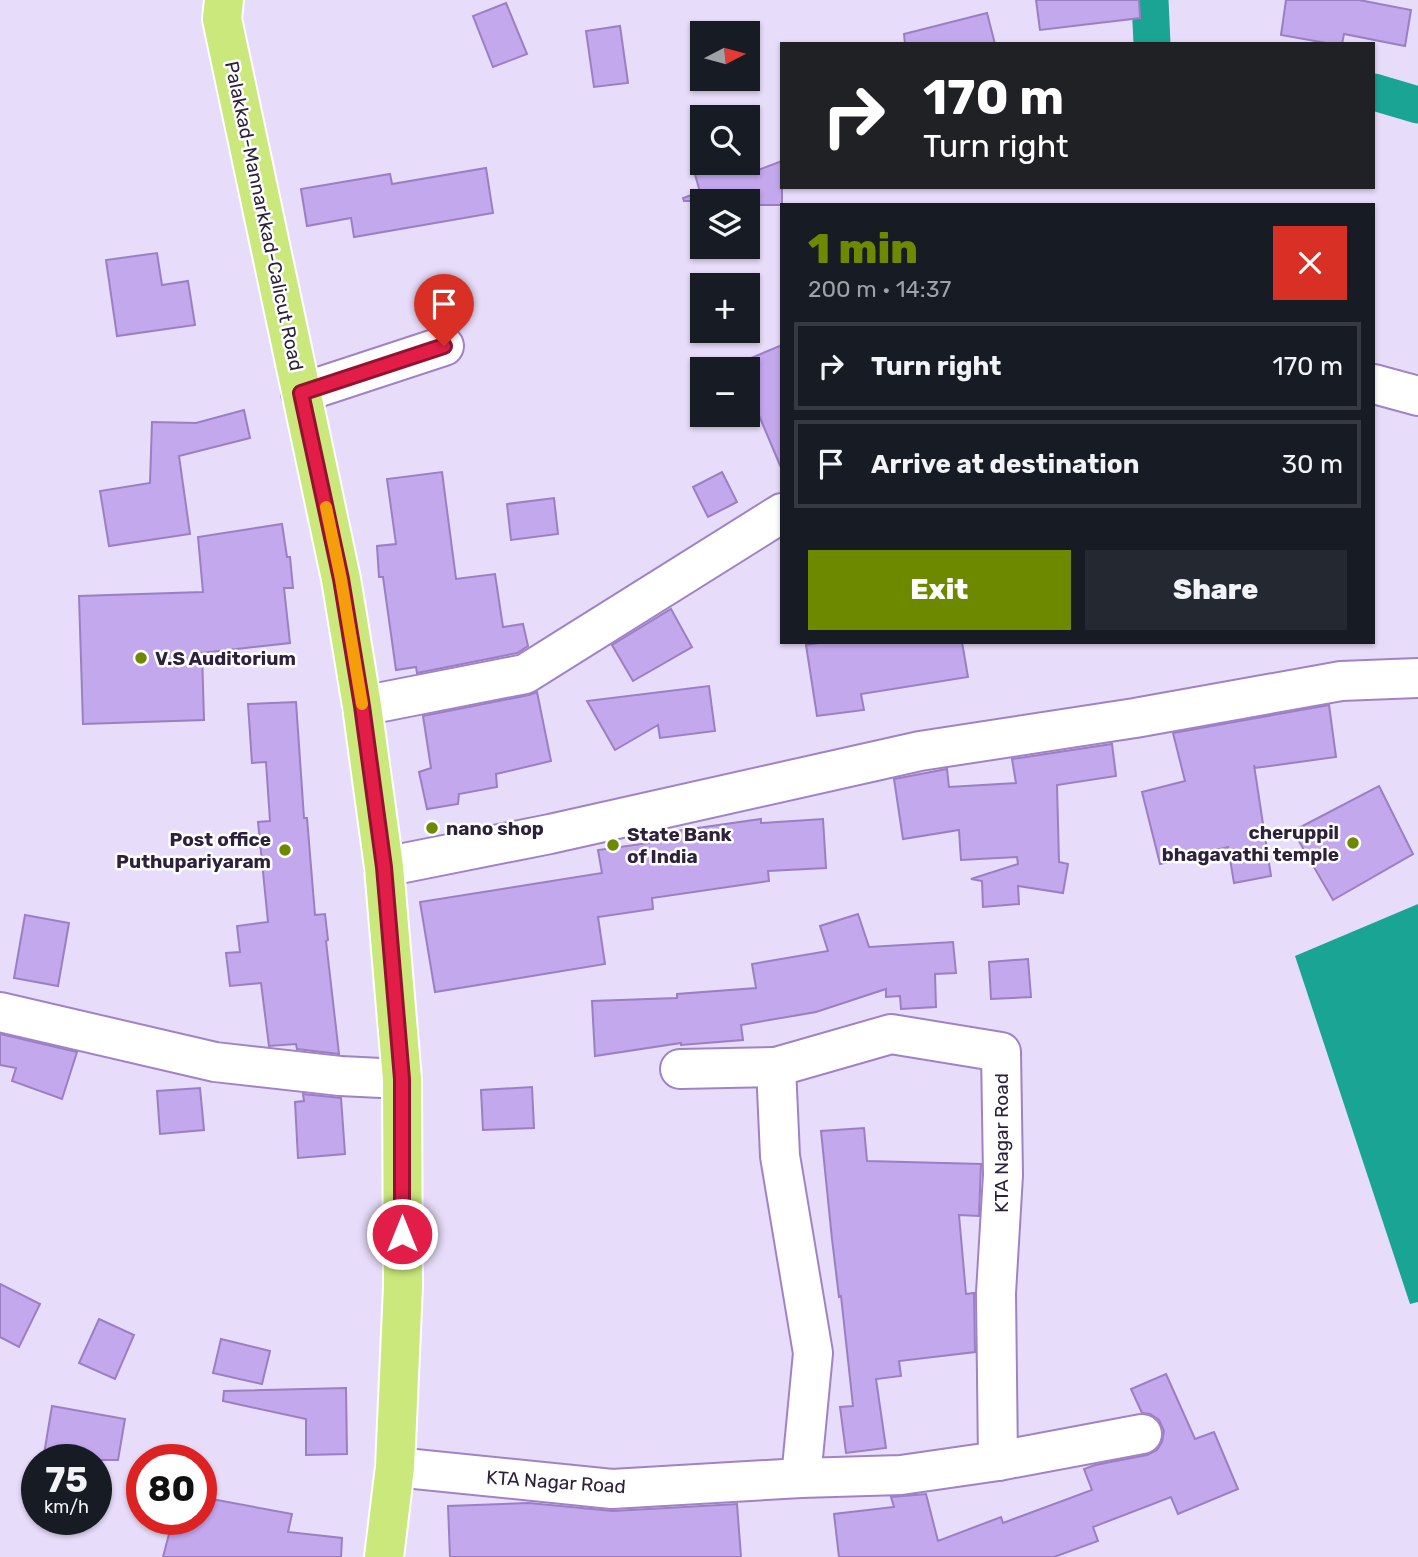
<!DOCTYPE html>
<html lang="en">
<head>
<meta charset="utf-8">
<style>
  :root { --surface:#171b24; --page:#242831; --text:#f1f3f6; --muted:#9ea1a6; --line:#363941; --accent:#6d8900 }
  body { margin:0; font-family:Rubik,sans-serif; background:var(--page); color:var(--text); height:100vh; display:flex; flex-direction:column; font-size:26px; white-space:nowrap }
  * { box-sizing:border-box; margin:0 }
  p { font-size:23px; color:var(--muted) }
  .icon { flex:none; width:38px; height:38px; fill:none; stroke:currentColor; stroke-width:2; stroke-linecap:round; stroke-linejoin:round }
  .map { position:relative; flex:1; overflow:hidden }
  .sheet { position:absolute; left:780px; top:203px; width:595px; height:441px; display:flex; flex-direction:column; background:var(--surface); border-radius:0px; box-shadow:0 2px 5px #0004 }
  .sheet>* { flex:none }
  .hud { position:absolute; left:780px; top:42px; width:595px; height:147px; border-radius:0px; box-shadow:0 2px 5px #0004; background:#202124; color:#fff; overflow:hidden }
  .needle { width:46px; rotate:84deg }
  .tools { position:absolute; left:690px; top:21px; display:grid; gap:14px }
  .tools a { display:grid; place-items:center; width:70px; height:70px; border-radius:0px; background:var(--surface); box-shadow:0 2px 5px #0004; font-size:35px }
  .speed { position:absolute; left:21px; top:1444px; display:flex; gap:14px; font-size:35px; font-weight:700; text-align:center }
  .speed>* { display:grid; place-content:center; width:91px; height:91px; border-radius:50%; background:var(--surface); box-shadow:0 2px 5px #0004; line-height:1 }
  .speed small { font-size:18px; font-weight:400 }
  .speed .limit { border:10px solid #d22; background:#fff; color:#111 }
  .pin { position:absolute; display:grid; place-items:center; width:60px; height:60px; color:#fff; margin:-72px -30px; border-radius:50% 50% 50% 0; rotate:-45deg; box-shadow:0 0 7px #0007 }
  .pin .icon { rotate:45deg }
  .me { position:absolute; width:77px; margin:-38px; rotate:0deg; stroke-linejoin:round; filter:drop-shadow(0 0 5px #0008) }
  .turn { display:flex; align-items:center; gap:24px; height:147px; padding:0 28px; font-size:32px }
  .turn .icon { width:91px; height:91px; stroke-width:2.5 }
  .turn b { display:block; font-size:49px; line-height:60px }
  .round { display:grid; place-items:center; flex:none; width:74px; height:74px; border-radius:0px; background:var(--page) }
  .overview { display:flex; align-items:center; justify-content:space-between; height:119px; padding:0 28px }
  h1 { font-size:42px; font-weight:800; line-height:52px; color:var(--accent) }
  .action { display:flex; gap:14px; margin-top:auto; padding:14px 28px }
  .action a { flex:1; height:80px; border-radius:0px; background:var(--accent); color:#fff; font-size:28px; font-weight:800; line-height:80px; text-align:center }
  .action a+a { background:var(--page); color:var(--text) }
  ul { padding:0; list-style:none }
  li { display:flex; align-items:center; gap:21px; height:88px; margin:0 14px 10px; padding:0 14px; border:4px solid var(--line); border-radius:0px }
  li div { flex:1 }
  li b { display:block; font-size:26px }
  li em { font-style:normal }
  .map>svg:first-child { display:block }
</style>
</head>
<body>
<div class="map">
<svg width="1418" height="1557" viewBox="0 0 1418 1557">
  <rect width="100%" height="100%" fill="#e7dcf9"/>
  <polygon fill="#1aa494" points="1418,904 1418,1302 1410,1304 1295,956"/>
  <g fill="none" stroke-linecap="round" stroke-linejoin="round">
    <g stroke="#1aa494" stroke-width="37">
      <polyline points="1150,0 1152,44"/>
      <polyline points="1374,92 1418,105"/>
    </g>
  </g>
  <g fill="#c4a8ee" stroke="#9b7fc2" stroke-width="2">
    <polygon points="1036,0 1139,0 1140,18 1040,30"/>
    <polygon points="1286,0 1359,0 1411,10 1405,46 1344,34 1342,44 1332,44 1281,35"/>
    <polygon points="506,3 527,54 493,67 473,16"/>
    <polygon points="987,13 995,44 905,44 904,34"/>
    <polygon points="620,26 628,83 594,87 586,31"/>
    <polygon points="702,161 702,163 747,162 750,173 782,161 782,205 747,205 747,201 684,201 683,198 700,192 692,164"/>
    <polygon points="486,168 493,213 354,237 351,218 307,226 301,189 390,174 392,184"/>
    <polygon points="157,253 162,285 188,281 195,325 117,336 106,260"/>
    <polygon points="782,345 782,470 747,387 747,369 740,369 737,364"/>
    <polygon points="244,410 250,438 179,456 190,534 109,546 100,491 150,483 152,422 196,423"/>
    <polygon points="442,472 456,579 495,574 503,627 523,624 528,646 517,653 417,673 416,667 396,670 383,577 379,577 377,546 396,544 387,479"/>
    <polygon points="722,472 737,502 708,517 693,487"/>
    <polygon points="554,498 558,534 511,540 507,504"/>
    <polygon points="282,524 287,557 290,557 293,588 284,588 290,643 202,653 204,720 83,724 79,596 203,592 198,537"/>
    <polygon points="671,609 692,647 633,681 612,645"/>
    <polygon points="825,642 962,642 968,677 861,694 864,710 817,716 806,645"/>
    <polygon points="709,686 715,731 660,738 658,725 615,750 587,701"/>
    <polygon points="537,692 551,761 496,774 497,787 459,794 458,804 427,809 419,772 431,768 423,716 529,695"/>
    <polygon points="296,702 304,818 307,818 315,915 325,914 328,940 326,941 339,1054 297,1049 296,1044 269,1046 261,983 230,986 226,953 240,952 237,926 268,922 258,822 270,821 266,762 252,763 248,704"/>
    <polygon points="1329,705 1336,757 1255,768 1254,765 1271,876 1234,883 1228,847 1160,864 1142,792 1185,781 1173,733"/>
    <polygon points="1112,744 1116,776 1057,785 1059,862 1068,864 1063,893 1018,886 1019,904 983,907 982,881 971,879 1018,864 1017,857 961,860 959,830 903,839 894,779 947,769 949,787 1016,783 1012,759"/>
    <polygon points="1379,786 1413,854 1333,900 1293,831"/>
    <polygon points="761,819 761,823 823,819 826,868 768,871 769,881 652,898 653,909 598,917 605,964 435,992 420,902 602,873 598,850 649,843 648,835"/>
    <polygon points="858,914 869,947 953,942 956,973 935,974 936,1007 901,1009 900,996 886,997 886,989 816,1012 741,1025 743,1040 681,1045 681,1043 595,1056 592,1001 677,998 677,994 756,988 752,964 828,951 820,926"/>
    <polygon points="25,915 69,923 58,986 14,978"/>
    <polygon points="1028,959 1031,997 991,999 989,962"/>
    <polygon points="0,1034 77,1052 62,1099 12,1081 16,1068 0,1065"/>
    <polygon points="532,1087 534,1128 483,1130 481,1090"/>
    <polygon points="200,1088 204,1130 160,1134 157,1091"/>
    <polygon points="303,1094 341,1098 345,1154 298,1158 295,1102 304,1101"/>
    <polygon points="864,1128 867,1161 981,1164 979,1216 959,1215 966,1294 974,1293 975,1352 899,1361 901,1376 876,1379 886,1448 846,1453 840,1407 853,1406 841,1296 839,1297 832,1239 821,1131"/>
    <polygon points="0,1284 40,1304 19,1347 0,1337"/>
    <polygon points="99,1319 134,1335 115,1379 79,1363"/>
    <polygon points="221,1339 270,1351 262,1384 213,1373"/>
    <polygon points="1166,1374 1195,1439 1214,1432 1238,1489 1178,1514 1171,1497 1093,1527 1098,1541 1054,1557 839,1557 834,1514 894,1507 891,1497 926,1494 938,1541 1001,1517 1003,1523 1092,1490 1084,1469 1095,1465 1147,1455 1157,1450 1162,1442 1164,1431 1159,1420 1150,1414 1142,1413 1131,1389"/>
    <polygon points="346,1388 347,1454 306,1455 306,1419 223,1401 224,1391"/>
    <polygon points="52,1406 125,1419 118,1460 43,1460"/>
    <polygon points="201,1497 292,1514 288,1532 342,1538 341,1557 163,1557 173,1519 201,1519"/>
    <polygon points="529,1503 613,1511 737,1504 741,1557 450,1557 448,1506"/>
  </g>
  <g fill="none" stroke-linecap="round" stroke-linejoin="round">
    <defs>
      <g id="minor">
        <polyline points="1374,384 1418,396"/>
        <polyline points="301,393 444,346"/>
        <polyline points="362,706 525,674 782,513"/>
        <polyline points="0,1012 215,1062 340,1076 402,1079"/>
        <polyline points="680,1069 776,1067"/>
        <polyline points="998,1461 1142,1434"/>
        <polyline points="395,1467 612,1489 801,1478 813,1353 780,1156 776,1067 891,1034 1001,1052 1003,1175 996,1293 998,1461 901,1475 801,1478"/>
      </g>
      <polyline id="tertiary" points="384,867 550,834 920,751 1135,718 1341,681 1418,678"/>
      <polyline id="trunk" points="224,0 222,19 341,579 362,706 384,867 402,1079 403,1286 395,1467 384,1557"/>
    </defs>
    <use href="#minor" stroke="#9f83c6" stroke-width="42"/>
    <use href="#tertiary" stroke="#9f83c6" stroke-width="42"/>
    <use href="#trunk" stroke="#fff" stroke-width="42"/>
    <use href="#minor" stroke="#fff" stroke-width="38"/>
    <use href="#tertiary" stroke="#fff" stroke-width="38"/>
    <use href="#trunk" stroke="#cbe87c" stroke-width="38"/>
  </g>
  <g fill="none" stroke-linecap="round" stroke-linejoin="round">
    <defs>
      <polyline id="route" points="402,1234 402,1079 384,867 362,706 341,579 301,393 444,346"/>
    </defs>
    <use href="#route" stroke="#92132f" stroke-width="18"/>
    <use href="#route" stroke="#e11d48" stroke-width="12"/>
    <polyline stroke="#f59e0b" stroke-width="12" points="326,507 341,579 362,704"/>
  </g>
  <g fill="#6d8900" stroke="#fff" stroke-width="2.5">
    <circle cx="141" cy="658" r="7"/>
    <circle cx="432" cy="828" r="7"/>
    <circle cx="1353" cy="843" r="7"/>
    <circle cx="613" cy="845" r="7"/>
    <circle cx="285" cy="850" r="7"/>
  </g>
  <g text-anchor="middle" dominant-baseline="central" stroke-width="5" stroke-linejoin="round" paint-order="stroke">
    <g font-size="19" fill="#2d213c" stroke="#fff">
      <text transform="translate(264 216) rotate(78)">Palakkad-Mannarkkad-Calicut Road</text>
      <text transform="translate(1001 1143) rotate(-90)">KTA Nagar Road</text>
      <text transform="translate(556 1482) rotate(4)">KTA Nagar Road</text>
    </g>
    <g font-size="19" font-weight="bold" fill="#2d213c" stroke="#fff" text-anchor="start">
      <text x="155" y="658">V.S Auditorium</text>
      <text x="446" y="828">nano shop</text>
      <text x="1339" y="832" text-anchor="end">cheruppil<tspan x="1339" dy="22">bhagavathi temple</tspan></text>
      <text x="627" y="834">State Bank<tspan x="627" dy="22">of India</tspan></text>
      <text x="271" y="839" text-anchor="end">Post office<tspan x="271" dy="22">Puthupariyaram</tspan></text>
    </g>
  </g>
</svg>
<div class="tools">
<a><svg class="needle" viewBox="-14 -14 28 28"><path d="M0-13l5 13h-10z" fill="#e53935"/><path d="M0 13l5-13h-10z" fill="#9ea1a6"/></svg></a>
<a><svg class="icon" aria-label="search" viewBox="0 0 24 24"><circle cx="10" cy="10" r="6"/><path d="M15 15l6 6"/></svg></a>
<a><svg class="icon" aria-label="layers" viewBox="0 0 24 24"><path d="M12 4l9 5-9 5-9-5zM3 14l9 5 9-5"/></svg></a>
<a>+</a>
<a>−</a>
</div>
<div class="speed"><div>75<small>km/h</small></div><div class="limit">80</div></div>
<div class="pin" style="left:444px;top:346px;background:#d93025"><svg class="icon" aria-label="arrive" viewBox="0 0 24 24"><path d="M6 21V4h12l-3 4 3 4H6"/></svg></div>
<svg class="me" style="left:402px;top:1234px" viewBox="-20 -20 40 40"><circle r="17" fill="#e11d48" stroke="#fff" stroke-width="3"/><path d="M0-11L8 9 0 5-8 9z" fill="#fff"/></svg>
<div class="hud">
<div class="turn"><svg class="icon" aria-label="right" viewBox="0 0 24 24"><path d="M7 20v-9h11M14 6l5 5-5 5"/></svg><div><b>170 m</b>Turn right</div></div>
</div>
<section class="sheet">
<div class="overview"><div><h1>1 min</h1><p>200 m · 14:37</p></div><a class="round" style="background:#d93025;color:#fff"><svg class="icon" aria-label="close" viewBox="0 0 24 24"><path d="M6 6l12 12M18 6L6 18"/></svg></a></div>
<ul>
<li><svg class="icon" aria-label="right" viewBox="0 0 24 24"><path d="M7 20v-9h11M14 6l5 5-5 5"/></svg><div><b>Turn right</b></div><em>170 m</em></li>
<li><svg class="icon" aria-label="arrive" viewBox="0 0 24 24"><path d="M6 21V4h12l-3 4 3 4H6"/></svg><div><b>Arrive at destination</b></div><em>30 m</em></li>
</ul>
<div class="action"><a>Exit</a><a>Share</a></div>
</section>
</div>
</body>
</html>
